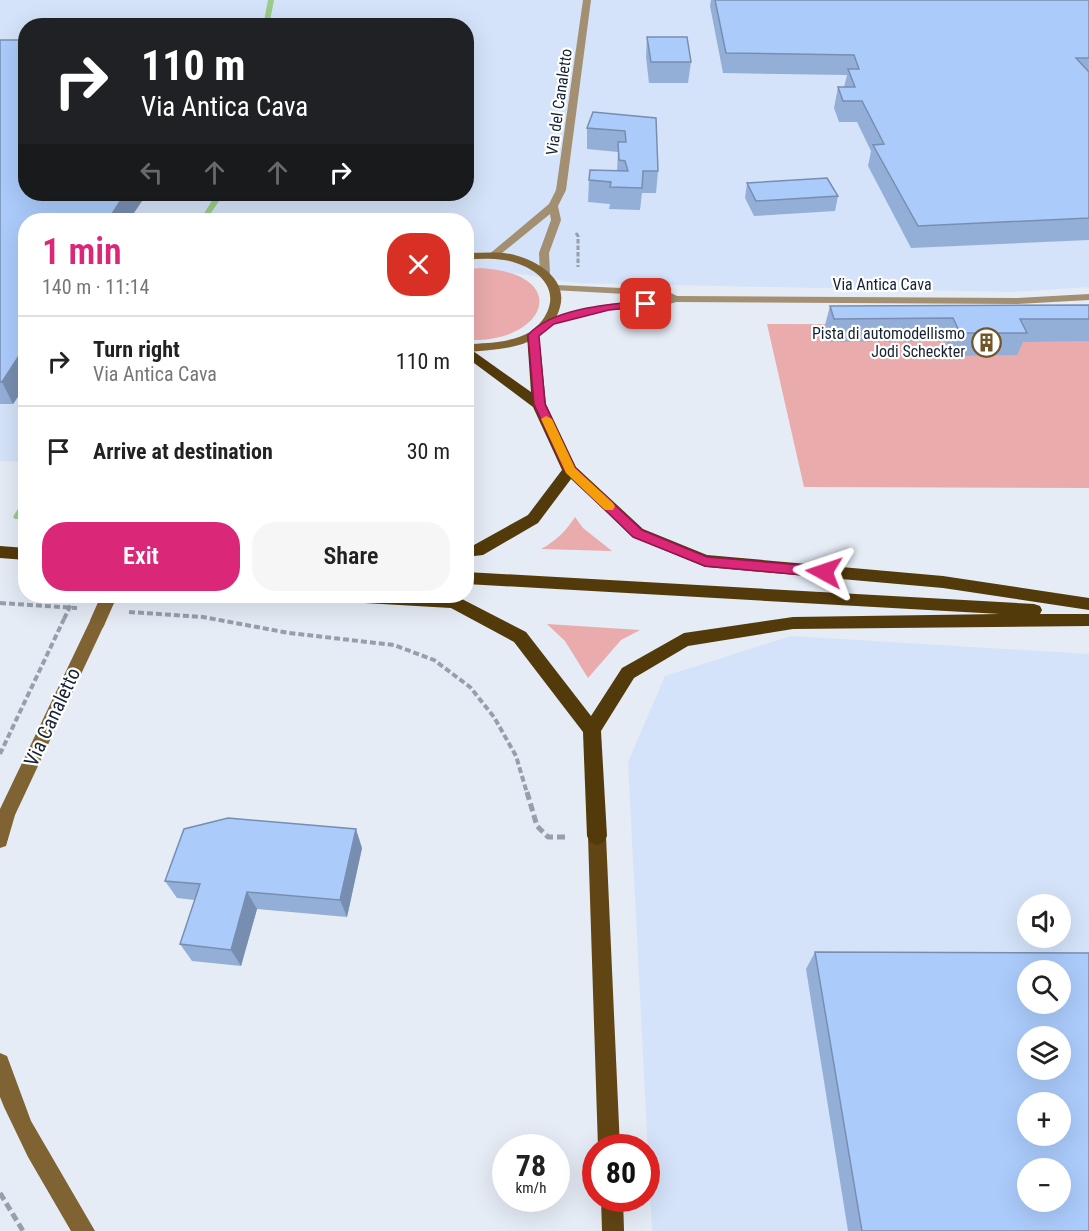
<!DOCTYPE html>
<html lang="en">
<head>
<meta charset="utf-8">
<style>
  :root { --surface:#fff; --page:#f6f6f6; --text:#222; --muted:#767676; --line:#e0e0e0; --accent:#db2777 }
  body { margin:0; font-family:"Roboto Condensed",sans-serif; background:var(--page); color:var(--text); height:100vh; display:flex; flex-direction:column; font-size:22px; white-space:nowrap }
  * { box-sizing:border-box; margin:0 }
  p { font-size:20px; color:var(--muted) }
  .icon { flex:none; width:33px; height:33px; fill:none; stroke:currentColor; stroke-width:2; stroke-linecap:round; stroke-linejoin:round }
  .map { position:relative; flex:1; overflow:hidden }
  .panel { position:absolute; left:18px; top:213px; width:456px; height:390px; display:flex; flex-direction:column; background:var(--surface); border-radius:24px; box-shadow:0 6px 24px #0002 }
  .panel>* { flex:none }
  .guide { position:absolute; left:18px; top:18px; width:456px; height:183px; border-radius:24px; box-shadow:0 6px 24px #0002; background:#202124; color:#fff; overflow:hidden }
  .fabs { position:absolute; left:1017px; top:894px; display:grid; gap:12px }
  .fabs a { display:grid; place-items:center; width:54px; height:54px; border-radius:50%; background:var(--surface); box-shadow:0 6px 24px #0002; font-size:30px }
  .speed { position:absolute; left:492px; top:1134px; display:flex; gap:12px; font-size:30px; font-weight:700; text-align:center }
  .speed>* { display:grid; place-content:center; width:78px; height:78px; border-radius:50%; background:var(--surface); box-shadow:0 6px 24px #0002; line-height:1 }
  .speed small { font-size:15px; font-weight:400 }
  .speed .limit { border:9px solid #d22; background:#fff; color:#111 }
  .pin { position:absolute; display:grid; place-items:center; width:51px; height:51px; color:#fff; margin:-26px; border-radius:12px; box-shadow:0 3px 9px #0006 }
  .me { position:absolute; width:66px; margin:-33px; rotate:275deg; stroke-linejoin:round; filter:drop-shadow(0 0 4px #0008) }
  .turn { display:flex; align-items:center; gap:21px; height:126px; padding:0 24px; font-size:27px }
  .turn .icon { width:78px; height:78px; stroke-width:2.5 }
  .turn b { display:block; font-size:42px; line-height:51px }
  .lanes { display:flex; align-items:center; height:57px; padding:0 24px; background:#0003; justify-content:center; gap:30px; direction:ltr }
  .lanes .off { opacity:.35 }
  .round { display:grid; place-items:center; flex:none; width:63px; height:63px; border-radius:24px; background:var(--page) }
  .head { display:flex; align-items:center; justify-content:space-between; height:102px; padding:0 24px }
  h1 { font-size:36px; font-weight:600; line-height:45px; color:var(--accent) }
  .cta { display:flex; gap:12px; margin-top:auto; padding:12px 24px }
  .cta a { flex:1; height:69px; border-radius:24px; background:var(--accent); color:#fff; font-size:24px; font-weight:600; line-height:69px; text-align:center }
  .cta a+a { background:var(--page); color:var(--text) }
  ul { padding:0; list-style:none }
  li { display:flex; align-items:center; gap:18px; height:90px; padding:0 24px; border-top:2px solid var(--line) }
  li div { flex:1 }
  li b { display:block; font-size:22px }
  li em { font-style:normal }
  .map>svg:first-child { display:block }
</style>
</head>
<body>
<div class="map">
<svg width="1089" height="1231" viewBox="0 0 1089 1231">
  <rect width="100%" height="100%" fill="#e5ecf6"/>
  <g fill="#d4e3f9" fill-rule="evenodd">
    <path d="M0 0H1089V287L1011 292 577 283 467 266 466 220H26L25 462 0 461ZM26 26H466V194H26Z"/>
    <path d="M791 636 1089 654V1231H652L628 762 665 676ZM1028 904H1060V938H1028ZM1028 970H1060V1004H1028ZM1028 1036H1060V1070H1028ZM1028 1102H1060V1136H1028ZM1028 1168H1060V1202H1028Z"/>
  </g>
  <g fill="#e9abac">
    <path d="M480 268C572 273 549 343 467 340V269Z"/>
    <polygon points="767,324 1089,325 1089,488 804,487"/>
    <path d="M575 517 583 528 612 551 541 549C556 541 566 531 575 517Z"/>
    <polygon points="547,624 640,630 621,640 588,678 565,641"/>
  </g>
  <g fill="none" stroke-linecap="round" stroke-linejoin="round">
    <g fill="#99cd88" fill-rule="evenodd">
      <polygon points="268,0 274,0 269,26 263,26"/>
      <polygon points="216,194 224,194 206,220 200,220"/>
      <path d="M26 503V514L21 519H15L13 517C16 512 20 504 26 503Z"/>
    </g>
    <polyline stroke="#969fac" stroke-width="3" stroke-dasharray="4.5 2" stroke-linecap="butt" points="576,233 578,236 578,267"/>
    <g stroke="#969fac" stroke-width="4" stroke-dasharray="6 3" stroke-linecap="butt">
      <polyline points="0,603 77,608"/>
      <polyline points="129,612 203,617 289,633 394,645 434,660 470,687 494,717 516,756 527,793"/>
      <polyline points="0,754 64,619"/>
    </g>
    <g stroke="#969fac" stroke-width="5" stroke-dasharray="8 4" stroke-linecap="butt">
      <polyline points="527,792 537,826 548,837 569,837"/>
      <polyline points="0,1193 23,1231"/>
    </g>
    <g fill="#a38f71" fill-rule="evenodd">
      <polygon points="583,0 591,0 566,190 558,206 561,220 549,253 550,274 545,277 540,274 539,253 551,220 550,214 496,258 492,259 487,256 549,204 556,190"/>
      <polygon points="556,285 665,290 677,296 1017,298 1089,294 1089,300 1017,304 676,302 664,306 609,310 550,325 546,324 546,320 609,304 666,298 662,296 552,290 550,288"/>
    </g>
    <g fill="#806333" fill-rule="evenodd">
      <path d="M466 253C479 253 492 252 504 253 530 256 569 276 560 307 557 319 549 330 539 336 517 350 491 350 466 352V344C488 343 510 343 530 332 539 326 546 317 549 307 557 280 526 263 504 260 492 258 479 259 466 259Z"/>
      <polygon points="97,617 102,619 105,623 15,815 6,846 0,848 0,809 89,623 92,619"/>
      <polygon points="0,1053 7,1056 31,1121 95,1231 71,1231 28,1157 4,1107 0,1097"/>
    </g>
    <g fill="#614514" fill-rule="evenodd">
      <polygon points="597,828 603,830 606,836 620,1148 598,1148 588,836 591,830"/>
      <polygon points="601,1198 623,1198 624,1231 602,1231"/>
    </g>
    <g fill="#533a0a" fill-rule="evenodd">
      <polygon points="533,331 539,335 546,404 576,467 643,529 707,555 943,576 1089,598 1089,610 943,588 705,567 633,537 571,479 538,523 483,555 466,557 466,545 474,545 528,515 562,470 533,407 466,357 466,346 531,392 527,335"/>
      <polygon points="0,546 26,548 26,560 0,558"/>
      <polygon points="466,572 1034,604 1040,606 1042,610 1040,614 1089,614 1089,626 793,629 688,646 634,678 601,731 607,836 604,842 597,845 590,842 587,836 583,732 514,642 451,608 347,602 341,600 339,596 450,596 460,598 526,632 591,716 622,668 684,633 793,617 1000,614 466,584"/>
    </g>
    <polyline stroke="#969fac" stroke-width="4" stroke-dasharray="6 3" stroke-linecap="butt" points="64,619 75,596"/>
    <polyline stroke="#806333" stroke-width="15" points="97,623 109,596"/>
  </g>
  <g fill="#93afd8">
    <polygon points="711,0 1089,0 1089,240 911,248 868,166 871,151 857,122 839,122 834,108 838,87 844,87 847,75 723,73 710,6"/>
    <polygon points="647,37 691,62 688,83 649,83 646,57"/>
    <polygon points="0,40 26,220 26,385 13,404 0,404"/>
    <polygon points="656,118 658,171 656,193 642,193 640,210 609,209 610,204 588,202 589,180 617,171 618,152 587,149 587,128"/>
    <polygon points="747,183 838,196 835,211 754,216 745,198"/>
    <polygon points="1089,305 1089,341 1023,342 1017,355 951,356 945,341 828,342 824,329 830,306"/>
    <polygon points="362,848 347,917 257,909 241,966 192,961 180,944 195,900 177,898 165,881"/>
    <polygon points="815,952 1089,1231 848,1231 806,969"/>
  </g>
  <g fill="#788eb0">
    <polygon points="125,194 147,194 129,220 108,220"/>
    <polygon points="26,345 26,385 13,404 2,382"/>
    <polygon points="356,829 362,848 347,917 340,900"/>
    <polygon points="247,892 257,909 241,966 231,950"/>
  </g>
  <g fill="#abcbfb" stroke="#788eb0" stroke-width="1.5" fill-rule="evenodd">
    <polygon points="715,0 1089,0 1089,58 1076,58 1089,72 1089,218 918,226 873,145 884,144 862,101 843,101 838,87 855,87 848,69 859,69 854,55 726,53"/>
    <polygon points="647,37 687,37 691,62 651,62"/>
    <polygon points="0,40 26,40 26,194 125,194 108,220 26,220 26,345 2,382 0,382"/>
    <polygon points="593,112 656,118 658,171 643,171 642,188 610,187 611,182 589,180 590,170 628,171 625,161 619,160 618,142 626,142 625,131 587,128"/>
    <polygon points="827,178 838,196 756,201 747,183"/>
    <polygon points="1089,305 1089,319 1020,319 1027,333 960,333 953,318 834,319 830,306"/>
    <polygon points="228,818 356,829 340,900 247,892 231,950 180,944 200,884 165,881 184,829"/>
    <path d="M815 952 1089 953V1231H862ZM1028 970H1060V1004H1028ZM1028 1036H1060V1070H1028ZM1028 1102H1060V1136H1028ZM1028 1168H1060V1202H1028Z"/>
  </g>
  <path fill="#db2777" stroke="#8e194d" stroke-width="1.5" d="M646 301 649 302V306L609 310 554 324 539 336 545 404 575 468 642 530 707 557 824 567 829 568 831 572 829 575 824 577 705 566 633 537 564 470 534 404 528 335C552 308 611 304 646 301Z"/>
  <polygon fill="#f59e0b" points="546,416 552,419 575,468 613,503 615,506 613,510 605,510 566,473 541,419"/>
  <defs>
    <symbol id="building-ring" viewBox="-11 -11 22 22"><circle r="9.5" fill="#fff" stroke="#725629" stroke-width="1.5"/><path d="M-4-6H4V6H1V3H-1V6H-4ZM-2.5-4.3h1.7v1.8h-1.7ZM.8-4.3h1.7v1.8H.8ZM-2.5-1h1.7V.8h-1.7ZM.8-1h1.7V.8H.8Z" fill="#725629"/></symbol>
  </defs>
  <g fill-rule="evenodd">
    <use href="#building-ring" x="970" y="326" width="33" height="33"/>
  </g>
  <g text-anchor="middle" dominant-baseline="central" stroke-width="4.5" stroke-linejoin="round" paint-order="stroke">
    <g font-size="16" fill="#162234" stroke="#fff">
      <text transform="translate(559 102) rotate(-82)">Via del Canaletto</text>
      <text x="882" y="284">Via Antica Cava</text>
    </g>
    <g font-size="16" fill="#162234" stroke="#fff" text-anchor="end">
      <text x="965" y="333">Pista di automodellismo<tspan x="965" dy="18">Jodi Scheckter</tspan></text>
    </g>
    <g font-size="20" fill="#162234" stroke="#fff">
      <text transform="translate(52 717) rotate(-65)">Via Canaletto</text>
    </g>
  </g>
</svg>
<div class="fabs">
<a><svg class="icon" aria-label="sound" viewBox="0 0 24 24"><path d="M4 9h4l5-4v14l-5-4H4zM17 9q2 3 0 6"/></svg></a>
<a><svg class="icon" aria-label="search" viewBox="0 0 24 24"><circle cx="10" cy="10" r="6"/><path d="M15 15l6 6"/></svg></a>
<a><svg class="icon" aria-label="layers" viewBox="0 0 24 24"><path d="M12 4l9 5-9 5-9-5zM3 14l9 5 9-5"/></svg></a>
<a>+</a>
<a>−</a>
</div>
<div class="speed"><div>78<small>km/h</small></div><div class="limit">80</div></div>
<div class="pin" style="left:646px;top:304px;background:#d93025"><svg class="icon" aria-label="arrive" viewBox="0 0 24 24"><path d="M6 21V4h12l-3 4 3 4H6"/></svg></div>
<svg class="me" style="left:824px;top:572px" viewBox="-20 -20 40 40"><path d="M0-17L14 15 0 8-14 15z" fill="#db2777" stroke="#fff" stroke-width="4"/></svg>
<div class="guide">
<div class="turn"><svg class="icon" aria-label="right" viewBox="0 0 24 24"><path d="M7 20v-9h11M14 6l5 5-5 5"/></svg><div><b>110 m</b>Via Antica Cava</div></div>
<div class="lanes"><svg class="icon off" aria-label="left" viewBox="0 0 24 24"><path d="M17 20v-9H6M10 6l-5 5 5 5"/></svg><svg class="icon off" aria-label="ahead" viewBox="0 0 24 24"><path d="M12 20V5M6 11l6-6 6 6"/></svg><svg class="icon off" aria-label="ahead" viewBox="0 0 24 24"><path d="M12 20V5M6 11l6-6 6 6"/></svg><svg class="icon" aria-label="right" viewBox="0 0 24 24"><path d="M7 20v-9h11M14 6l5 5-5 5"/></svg></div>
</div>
<section class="panel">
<div class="head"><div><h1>1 min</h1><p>140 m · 11:14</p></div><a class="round" style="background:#d93025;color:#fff"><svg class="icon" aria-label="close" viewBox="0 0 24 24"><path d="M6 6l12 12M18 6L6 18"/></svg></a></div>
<ul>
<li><svg class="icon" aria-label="right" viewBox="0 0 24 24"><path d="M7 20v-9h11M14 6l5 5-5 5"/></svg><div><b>Turn right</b><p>Via Antica Cava</p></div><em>110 m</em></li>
<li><svg class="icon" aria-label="arrive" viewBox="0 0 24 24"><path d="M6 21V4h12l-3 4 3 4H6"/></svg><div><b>Arrive at destination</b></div><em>30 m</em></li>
</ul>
<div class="cta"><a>Exit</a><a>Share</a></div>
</section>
</div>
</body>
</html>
